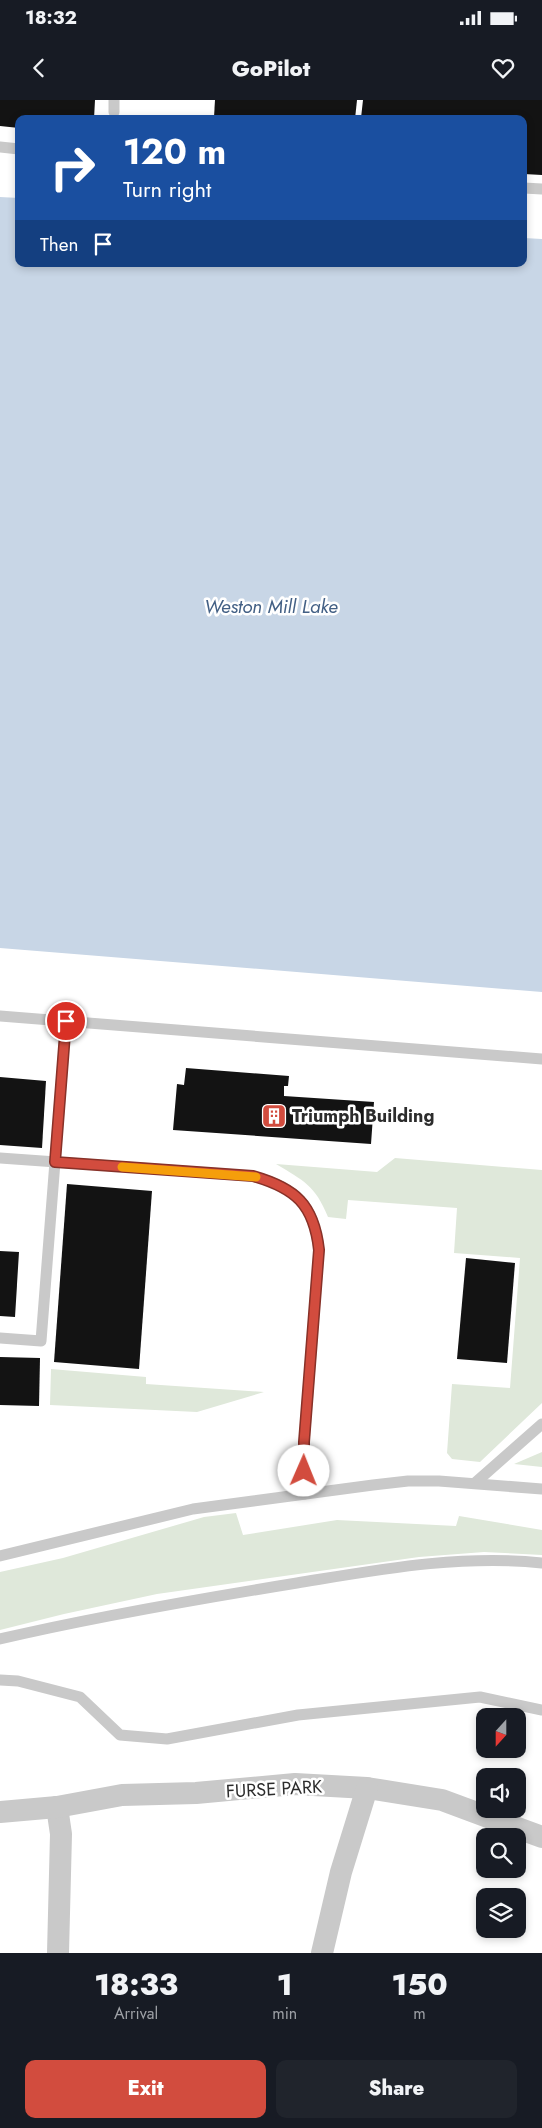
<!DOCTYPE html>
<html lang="en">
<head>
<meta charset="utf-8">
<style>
  :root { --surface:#171b24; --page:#20242c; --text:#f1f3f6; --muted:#9ea1a6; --accent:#d24c3e }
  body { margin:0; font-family:Jost,sans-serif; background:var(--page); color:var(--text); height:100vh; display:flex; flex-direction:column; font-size:19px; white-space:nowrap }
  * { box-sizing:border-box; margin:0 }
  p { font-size:16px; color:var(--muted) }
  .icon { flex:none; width:28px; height:28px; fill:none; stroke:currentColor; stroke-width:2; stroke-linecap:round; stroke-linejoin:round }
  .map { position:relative; height:1853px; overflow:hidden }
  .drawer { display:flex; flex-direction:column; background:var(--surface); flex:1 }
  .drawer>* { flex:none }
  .guide { position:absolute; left:15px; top:15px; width:512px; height:152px; border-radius:10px; box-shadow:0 2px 8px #0003; background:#1a4fa0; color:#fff; overflow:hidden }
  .needle { width:32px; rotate:201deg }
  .buttons { position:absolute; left:476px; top:1608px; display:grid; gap:10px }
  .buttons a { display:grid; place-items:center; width:50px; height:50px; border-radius:10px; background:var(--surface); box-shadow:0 2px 8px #0003; font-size:25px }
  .pin { position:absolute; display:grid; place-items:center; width:42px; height:42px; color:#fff; margin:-21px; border:2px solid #fff; border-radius:50%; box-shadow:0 1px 5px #0007 }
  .me { position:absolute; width:55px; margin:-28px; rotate:1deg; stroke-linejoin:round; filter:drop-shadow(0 0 4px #0008) }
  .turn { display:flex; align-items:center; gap:18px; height:105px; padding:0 25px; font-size:22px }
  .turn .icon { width:65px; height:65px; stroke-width:2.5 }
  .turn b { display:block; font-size:35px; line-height:42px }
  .then { display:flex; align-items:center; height:48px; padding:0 25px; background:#0003; gap:10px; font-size:19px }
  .eta { display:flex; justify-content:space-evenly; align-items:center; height:85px; text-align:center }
  .eta b { font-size:30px; font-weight:800; line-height:35px }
  .cta { display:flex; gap:10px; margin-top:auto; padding:10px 25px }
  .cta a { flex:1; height:58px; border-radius:10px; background:var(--accent); color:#fff; font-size:20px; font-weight:800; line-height:58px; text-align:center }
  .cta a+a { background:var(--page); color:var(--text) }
  .status { display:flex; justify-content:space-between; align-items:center; height:35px; padding:0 25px; background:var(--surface); direction:ltr }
  .status svg { height:14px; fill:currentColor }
  header { display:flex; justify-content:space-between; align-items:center; height:65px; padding:0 25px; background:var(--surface); font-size:22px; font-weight:800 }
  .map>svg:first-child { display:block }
</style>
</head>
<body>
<div class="status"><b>18:32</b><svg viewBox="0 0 49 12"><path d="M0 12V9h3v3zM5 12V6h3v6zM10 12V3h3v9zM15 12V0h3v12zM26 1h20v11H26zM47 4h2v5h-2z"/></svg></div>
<header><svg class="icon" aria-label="back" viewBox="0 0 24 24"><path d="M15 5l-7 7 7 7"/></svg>GoPilot<svg class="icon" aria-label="heart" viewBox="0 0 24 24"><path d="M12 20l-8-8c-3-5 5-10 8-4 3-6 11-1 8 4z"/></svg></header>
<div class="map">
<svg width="542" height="1853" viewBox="0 0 542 1853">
  <rect width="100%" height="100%" fill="#fff"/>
  <g fill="#dfe8da">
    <path d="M395 1058 542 1070V1303L480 1362 452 1359 447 1353 452 1284 510 1288 520 1158 454 1153 457 1108 348 1100 346 1119 328 1117C315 1085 304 1081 276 1064L377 1072Z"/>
    <polygon points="51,1269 146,1277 146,1284 264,1292 197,1312 50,1305"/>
    <polygon points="542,1352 542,1367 514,1364"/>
    <polygon points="236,1413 243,1435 337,1420 456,1426 459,1416 542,1430 542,1455 484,1452 419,1457 157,1494 64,1514 0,1530 0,1472 63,1458 204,1417"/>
  </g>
  <polygon fill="#c8d6e6" points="0,97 19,98 19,164 524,164 524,138 542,139 542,892 0,848"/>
  <g fill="#131313">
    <polygon points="0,0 95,0 94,19 19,19 19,28 0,26"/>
    <polygon points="215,0 357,0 355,19 223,19 214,17"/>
    <polygon points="363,0 542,0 542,75 524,74 524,19 361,18"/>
    <polygon points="186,968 289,976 288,986 284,986 284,996 374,1002 371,1044 173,1030 177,984 184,985"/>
    <polygon points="0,977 46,981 42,1048 0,1045"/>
    <polygon points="67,1084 152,1091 139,1269 54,1262"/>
    <polygon points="0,1151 19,1152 15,1217 0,1216"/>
    <polygon points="466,1158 515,1163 507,1263 457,1259"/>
    <polygon points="0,1257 40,1258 39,1306 0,1305"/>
  </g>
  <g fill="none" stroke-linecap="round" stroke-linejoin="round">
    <g stroke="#c9c9c9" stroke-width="11">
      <polyline points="114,12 114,0"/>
      <polyline points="0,47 19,49"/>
      <polyline points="524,88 542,89"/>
      <polyline points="0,916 542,959"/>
      <path d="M0 1058 253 1076C296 1088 314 1104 319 1150L304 1343 305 1394"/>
      <polyline points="0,1238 41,1241 66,921"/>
      <polyline points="475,1383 542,1324"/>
      <polyline points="0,1456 193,1409 373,1385 408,1381 439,1381 542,1389"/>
      <path d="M0 1539C98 1516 198 1499 297 1483 377 1470 461 1454 542 1463"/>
      <polyline points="0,1580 18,1581 80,1597 120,1635 167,1639 298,1615 480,1597 542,1610"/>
    </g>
    <g stroke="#c9c9c9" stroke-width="22">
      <polyline points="57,1707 61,1734 58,1853"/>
      <polyline points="0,1712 57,1707 122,1695 196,1693 295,1684 367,1688 442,1700 542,1737"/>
      <polyline points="322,1853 341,1772 367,1688"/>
    </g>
  </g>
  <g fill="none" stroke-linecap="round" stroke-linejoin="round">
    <defs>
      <path id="route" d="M66 921 55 1062 253 1076C295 1088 314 1104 319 1150L304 1342V1371"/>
    </defs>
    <use href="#route" stroke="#883128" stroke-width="12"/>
    <use href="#route" stroke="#d24c3e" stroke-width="9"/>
    <polyline stroke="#f59e0b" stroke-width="9" points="122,1067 256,1077"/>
  </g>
  <defs>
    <symbol id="building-square" viewBox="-11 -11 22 22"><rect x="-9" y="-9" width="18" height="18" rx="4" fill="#d24c3e" stroke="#fff"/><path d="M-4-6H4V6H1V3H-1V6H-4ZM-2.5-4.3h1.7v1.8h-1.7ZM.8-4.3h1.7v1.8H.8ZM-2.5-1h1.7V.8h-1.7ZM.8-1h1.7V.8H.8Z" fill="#fff"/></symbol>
  </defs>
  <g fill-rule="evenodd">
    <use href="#building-square" x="260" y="1002" width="28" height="28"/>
  </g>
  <g text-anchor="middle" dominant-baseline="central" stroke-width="5" stroke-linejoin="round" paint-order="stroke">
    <g font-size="18" font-weight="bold" fill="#2c2c2c" stroke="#fff" text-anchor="start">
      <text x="292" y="1016">Triumph Building</text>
    </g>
    <g font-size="18" fill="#2c2c2c" stroke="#fff">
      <text transform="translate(274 1689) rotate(-3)">FURSE PARK</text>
    </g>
    <g font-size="19" font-style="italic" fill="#436085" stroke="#fff">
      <text x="271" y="506">Weston Mill Lake</text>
    </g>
  </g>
</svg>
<div class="buttons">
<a><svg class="needle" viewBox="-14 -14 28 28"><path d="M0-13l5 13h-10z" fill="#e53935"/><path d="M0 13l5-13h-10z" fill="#9ea1a6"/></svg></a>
<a><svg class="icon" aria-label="sound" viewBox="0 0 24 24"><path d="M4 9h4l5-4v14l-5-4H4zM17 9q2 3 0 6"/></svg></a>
<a><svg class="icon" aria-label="search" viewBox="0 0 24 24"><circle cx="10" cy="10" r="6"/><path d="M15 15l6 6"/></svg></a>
<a><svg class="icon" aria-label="layers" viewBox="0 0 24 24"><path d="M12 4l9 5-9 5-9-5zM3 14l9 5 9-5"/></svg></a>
</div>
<div class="pin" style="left:66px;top:921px;background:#d93025"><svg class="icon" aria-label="arrive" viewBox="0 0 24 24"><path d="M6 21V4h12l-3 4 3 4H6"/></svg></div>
<svg class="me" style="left:304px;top:1371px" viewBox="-20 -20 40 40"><circle r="19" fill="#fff"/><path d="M0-13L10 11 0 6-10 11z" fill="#d24c3e"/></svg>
<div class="guide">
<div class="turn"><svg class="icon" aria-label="right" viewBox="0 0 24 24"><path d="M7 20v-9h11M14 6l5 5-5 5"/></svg><div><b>120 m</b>Turn right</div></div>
<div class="then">Then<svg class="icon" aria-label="arrive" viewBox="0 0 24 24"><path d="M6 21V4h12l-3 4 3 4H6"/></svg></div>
</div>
</div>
<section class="drawer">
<div class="eta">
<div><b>18:33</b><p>Arrival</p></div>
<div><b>1</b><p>min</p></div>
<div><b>150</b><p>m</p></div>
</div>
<div class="cta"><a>Exit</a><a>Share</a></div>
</section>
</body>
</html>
